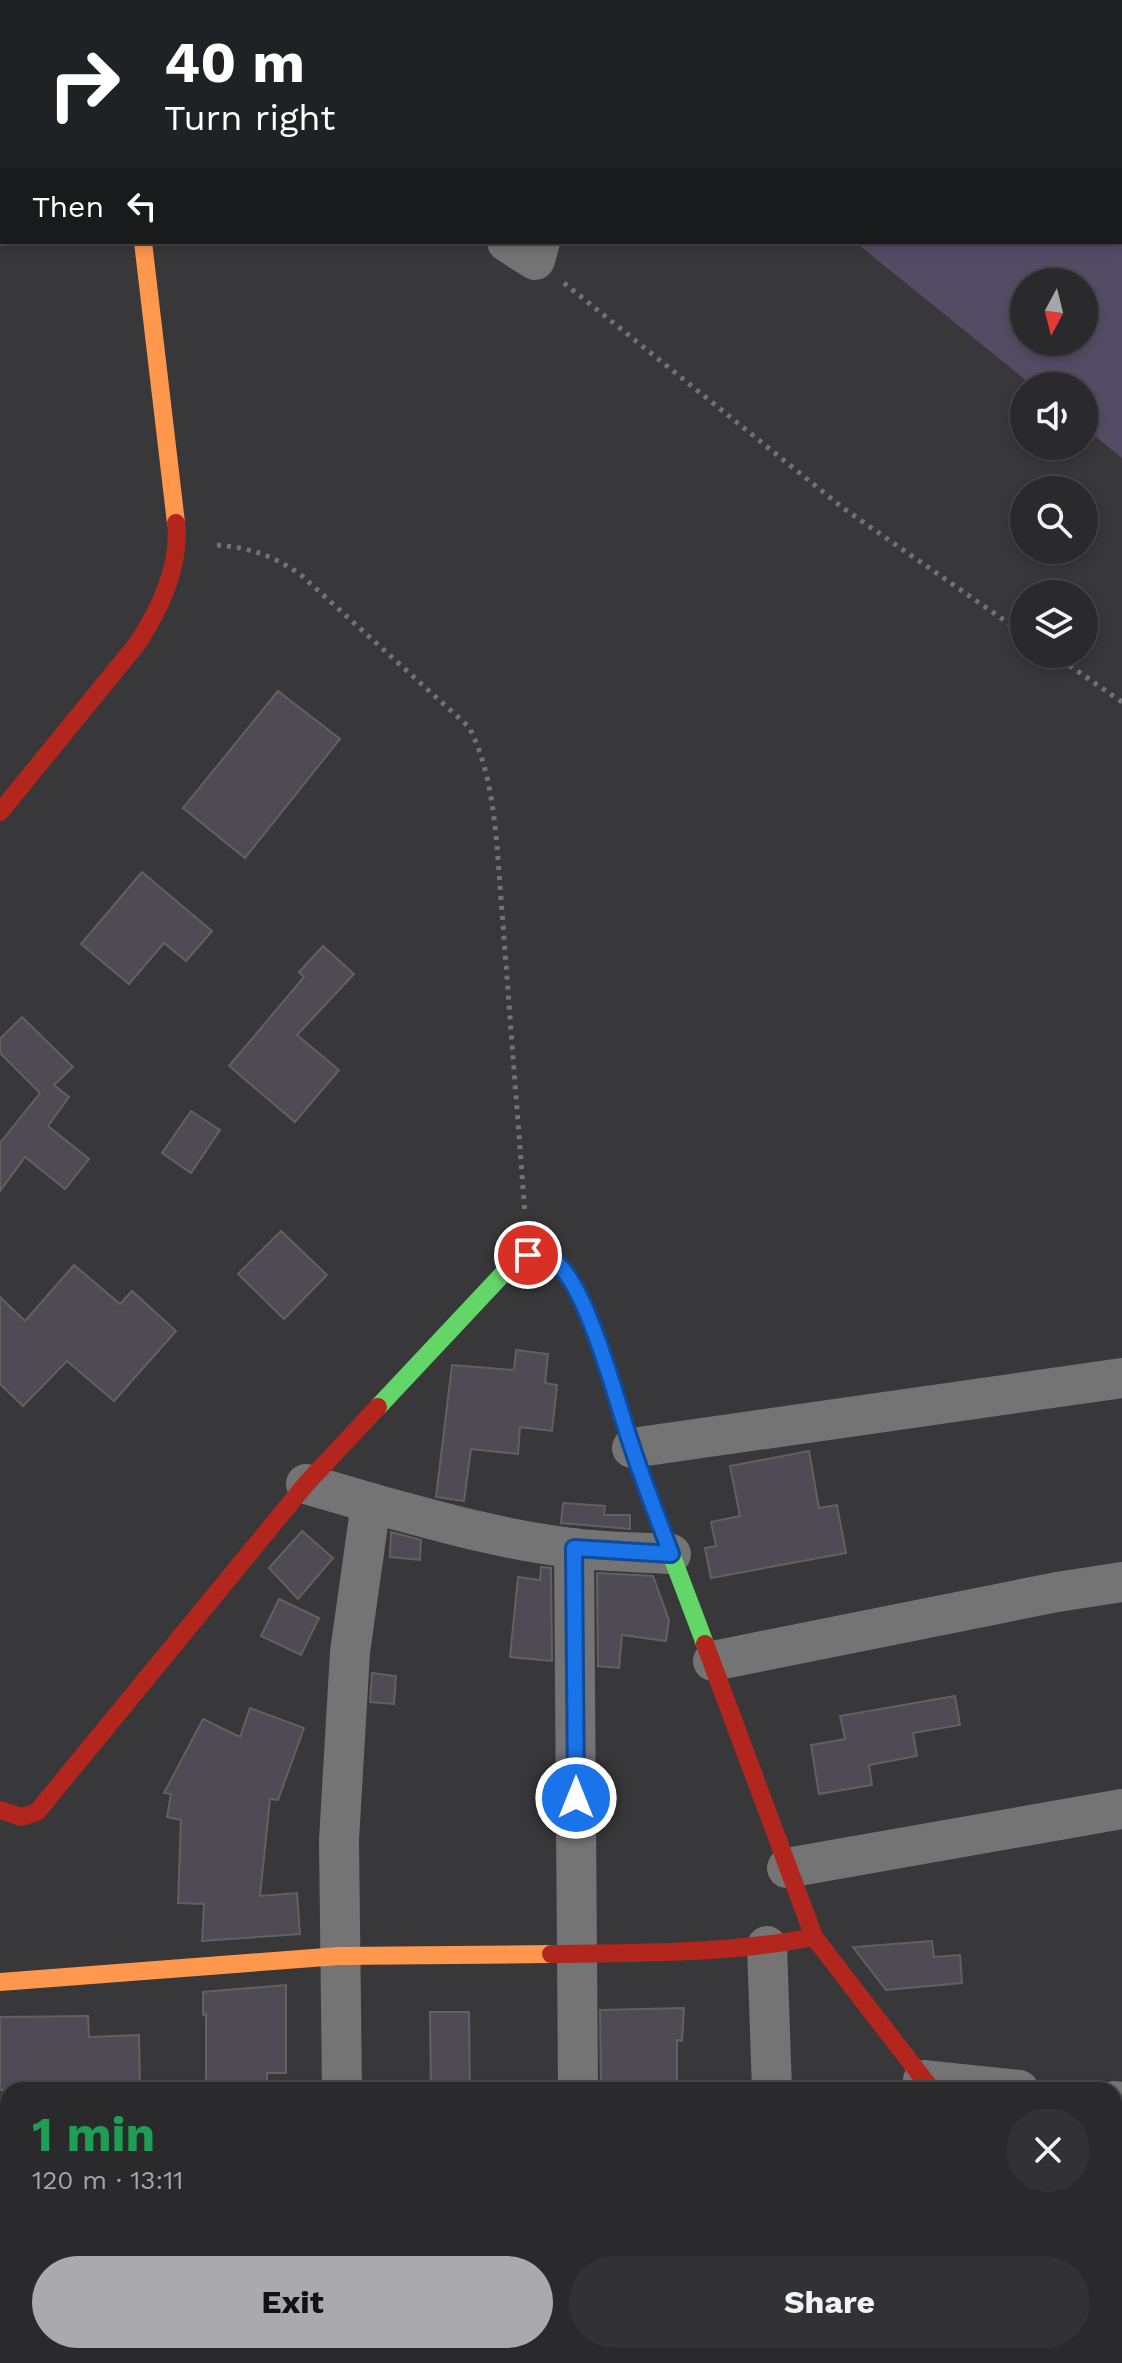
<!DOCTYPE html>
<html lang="en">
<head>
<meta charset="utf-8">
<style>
  :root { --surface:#2a292b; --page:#323133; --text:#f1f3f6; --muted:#a5a6a9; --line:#464547; --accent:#aaa9ab }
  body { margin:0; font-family:"Work Sans",sans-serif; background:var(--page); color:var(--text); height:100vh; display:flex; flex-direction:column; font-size:30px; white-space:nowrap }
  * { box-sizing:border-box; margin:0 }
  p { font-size:26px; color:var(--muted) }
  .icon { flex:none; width:44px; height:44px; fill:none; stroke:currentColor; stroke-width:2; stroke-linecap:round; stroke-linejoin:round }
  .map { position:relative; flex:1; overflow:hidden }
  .drawer { position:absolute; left:0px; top:2082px; width:1122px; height:282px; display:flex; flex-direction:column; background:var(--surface); border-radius:24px 24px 0 0; box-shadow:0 4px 12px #0003,0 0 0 2px var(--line) }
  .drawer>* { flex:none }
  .top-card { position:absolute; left:0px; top:0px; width:1122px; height:244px; box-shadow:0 4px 12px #0003,0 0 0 2px var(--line); background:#202124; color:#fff; overflow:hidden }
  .needle { width:52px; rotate:187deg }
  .controls { position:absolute; left:1010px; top:268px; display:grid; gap:16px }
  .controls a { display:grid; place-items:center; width:88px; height:88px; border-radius:50%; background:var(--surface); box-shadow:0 4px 12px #0003,0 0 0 2px var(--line); font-size:40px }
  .pin { position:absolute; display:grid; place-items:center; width:68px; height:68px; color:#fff; margin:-34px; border:4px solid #fff; border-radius:50%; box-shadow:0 2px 8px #0007 }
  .me { position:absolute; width:88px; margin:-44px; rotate:0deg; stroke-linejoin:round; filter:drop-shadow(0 0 6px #0008) }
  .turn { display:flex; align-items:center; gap:28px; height:168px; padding:0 32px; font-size:36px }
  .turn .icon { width:104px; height:104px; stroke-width:2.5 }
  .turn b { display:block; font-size:56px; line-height:68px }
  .then { display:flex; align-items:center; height:76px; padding:0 32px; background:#0003; gap:16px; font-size:30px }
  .round { display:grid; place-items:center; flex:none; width:84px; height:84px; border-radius:42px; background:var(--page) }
  .overview { display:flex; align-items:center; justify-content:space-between; height:136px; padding:0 32px }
  h1 { font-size:48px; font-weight:700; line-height:60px; color:#1e9e55 }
  .cta { display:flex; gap:16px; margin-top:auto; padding:16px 32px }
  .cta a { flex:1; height:92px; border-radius:48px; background:var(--accent); color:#111; font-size:32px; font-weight:700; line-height:92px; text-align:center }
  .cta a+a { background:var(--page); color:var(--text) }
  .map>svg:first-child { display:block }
</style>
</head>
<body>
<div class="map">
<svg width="1122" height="2363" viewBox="0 0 1122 2363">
  <rect width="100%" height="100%" fill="#383739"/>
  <path fill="#534c64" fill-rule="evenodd" d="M707 0H1122V458L1084 427V386H1033L855 242H1120V2ZM1084 282V342H1024V282Z"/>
  <g fill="#4e4b54" stroke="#616062" stroke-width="2">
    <polygon points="278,691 340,739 245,858 183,808"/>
    <polygon points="142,872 212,931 186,961 164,943 129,984 81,944"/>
    <polygon points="323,946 354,974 297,1035 339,1070 295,1122 229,1066 304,977 299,972"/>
    <polygon points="22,1017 73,1067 54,1085 69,1097 48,1126 89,1159 65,1189 25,1157 0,1191 0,1143 40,1093 0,1053 0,1039"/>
    <polygon points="191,1111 220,1130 191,1173 162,1153"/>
    <polygon points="281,1231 327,1275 284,1319 238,1274"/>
    <polygon points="74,1265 120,1304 132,1291 176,1331 114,1401 67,1361 23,1406 0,1384 0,1297 25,1321"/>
    <polygon points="516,1350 548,1354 545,1383 557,1385 552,1431 520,1427 518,1454 471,1449 464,1501 436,1497 452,1365 514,1370"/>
    <polygon points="809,1451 819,1508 837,1505 846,1553 711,1578 705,1548 716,1546 711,1522 740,1516 730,1466"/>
    <polygon points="563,1503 605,1506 604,1515 630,1515 630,1529 561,1523"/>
    <polygon points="302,1531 333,1558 298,1599 269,1568"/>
    <polygon points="391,1532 421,1540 420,1560 390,1557"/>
    <polygon points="541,1567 551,1568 552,1661 510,1657 518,1577 540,1580"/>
    <polygon points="597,1573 653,1576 669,1620 666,1641 622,1635 619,1668 598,1666"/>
    <polygon points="279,1599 319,1618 301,1655 261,1636"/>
    <polygon points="372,1673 396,1676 394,1704 370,1702"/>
    <polygon points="955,1696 960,1725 913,1733 917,1756 869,1765 872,1785 819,1794 811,1745 845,1739 840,1716"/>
    <polygon points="250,1708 304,1728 278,1800 270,1799 260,1896 297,1893 300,1934 202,1941 204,1904 178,1903 181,1820 167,1817 171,1794 164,1793 203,1719 240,1737"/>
    <polygon points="932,1941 934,1957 960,1955 962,1983 886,1990 853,1947"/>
    <polygon points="286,1985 286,2073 267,2073 267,2090 206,2090 206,2014 203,2015 203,1992"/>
    <polygon points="684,2008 682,2041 677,2040 677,2090 601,2090 600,2010"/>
    <polygon points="430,2012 469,2012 470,2090 431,2090"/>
    <polygon points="88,2016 89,2037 139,2035 140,2090 0,2090 0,2017"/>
  </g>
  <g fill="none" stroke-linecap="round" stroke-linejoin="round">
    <g stroke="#727273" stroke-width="5" stroke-dasharray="4 6" stroke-linecap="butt">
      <polyline points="564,283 843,508 1024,634"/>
      <path d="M217 545C251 548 274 556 301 575L469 727C488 764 493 804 497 846L525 1214"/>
      <polyline points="1053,654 1122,702"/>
    </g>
    <g stroke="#747474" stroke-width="40">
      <polyline points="49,0 49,2"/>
      <polyline points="547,0 548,2"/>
      <polyline points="0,34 2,34"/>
      <polyline points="507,242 535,260 540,242"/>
      <polyline points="632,1448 1122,1378"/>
      <polyline points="306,1484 371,1503 350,1652 339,1840 342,2090"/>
      <path d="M371 1503C437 1521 503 1540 572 1548 604 1552 638 1552 671 1554"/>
      <polyline points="574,1548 578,2090"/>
      <polyline points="713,1661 1057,1592 1122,1582"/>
      <polyline points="787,1868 1122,1809"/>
      <polyline points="767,1946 772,2090"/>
      <polyline points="923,2080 1019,2090"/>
      <polyline points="1114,2101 1122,2102"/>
      <polyline points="1114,2236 1122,2241"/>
      <polyline points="583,2356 583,2363"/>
      <polyline points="345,2363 346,2356"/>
      <polyline points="776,2363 776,2356"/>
      <polyline points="951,2363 951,2356"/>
      <polyline points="1114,2363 1122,2297"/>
    </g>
    <path stroke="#63d668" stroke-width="18" d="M378 1407 516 1260C529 1255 544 1253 556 1262 590 1290 617 1405 632 1449 655 1514 681 1579 705 1644"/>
    <g stroke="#ff974d" stroke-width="18">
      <polyline points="143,242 176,523"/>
      <polyline points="0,1982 339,1956 551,1954"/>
    </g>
    <g stroke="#b3261e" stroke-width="18">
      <path d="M0 812 137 644C160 609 181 566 176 523"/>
      <polyline points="705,1644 814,1937 932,2090"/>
      <polyline points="0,1810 21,1817 37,1812 306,1484 378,1407"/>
      <path d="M551 1954C639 1953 728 1954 814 1937"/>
    </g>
  </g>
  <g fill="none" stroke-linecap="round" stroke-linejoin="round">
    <defs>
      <path id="route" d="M528 1255C538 1256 549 1256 557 1263 589 1292 616 1400 631 1444 643 1481 658 1518 671 1554L574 1548 576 1798"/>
    </defs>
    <use href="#route" stroke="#114b97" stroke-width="20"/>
    <use href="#route" stroke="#1a73e8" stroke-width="14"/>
  </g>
</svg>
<div class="controls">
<a><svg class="needle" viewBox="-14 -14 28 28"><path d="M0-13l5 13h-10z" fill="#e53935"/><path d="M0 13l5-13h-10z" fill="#a5a6a9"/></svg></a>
<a><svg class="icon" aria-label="sound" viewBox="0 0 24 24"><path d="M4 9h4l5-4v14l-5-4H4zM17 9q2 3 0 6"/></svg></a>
<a><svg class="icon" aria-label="search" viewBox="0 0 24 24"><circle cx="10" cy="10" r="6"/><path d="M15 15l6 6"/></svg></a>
<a><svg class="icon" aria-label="layers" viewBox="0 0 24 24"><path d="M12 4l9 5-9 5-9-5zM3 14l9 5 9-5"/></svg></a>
</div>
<div class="pin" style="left:528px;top:1255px;background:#d93025"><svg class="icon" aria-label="arrive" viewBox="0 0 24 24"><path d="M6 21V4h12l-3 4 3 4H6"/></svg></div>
<svg class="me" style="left:576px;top:1798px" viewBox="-20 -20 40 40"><circle r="17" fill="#1a73e8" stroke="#fff" stroke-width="3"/><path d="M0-11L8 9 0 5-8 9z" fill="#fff"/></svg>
<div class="top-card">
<div class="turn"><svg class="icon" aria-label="right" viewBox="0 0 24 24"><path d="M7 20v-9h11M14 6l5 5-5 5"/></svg><div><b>40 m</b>Turn right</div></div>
<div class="then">Then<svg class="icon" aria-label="left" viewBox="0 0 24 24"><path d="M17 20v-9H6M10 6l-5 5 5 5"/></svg></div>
</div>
<section class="drawer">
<div class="overview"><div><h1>1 min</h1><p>120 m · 13:11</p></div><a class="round"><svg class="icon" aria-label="close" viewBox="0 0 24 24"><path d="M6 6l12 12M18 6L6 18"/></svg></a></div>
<div class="cta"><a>Exit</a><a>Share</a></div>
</section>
</div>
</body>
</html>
